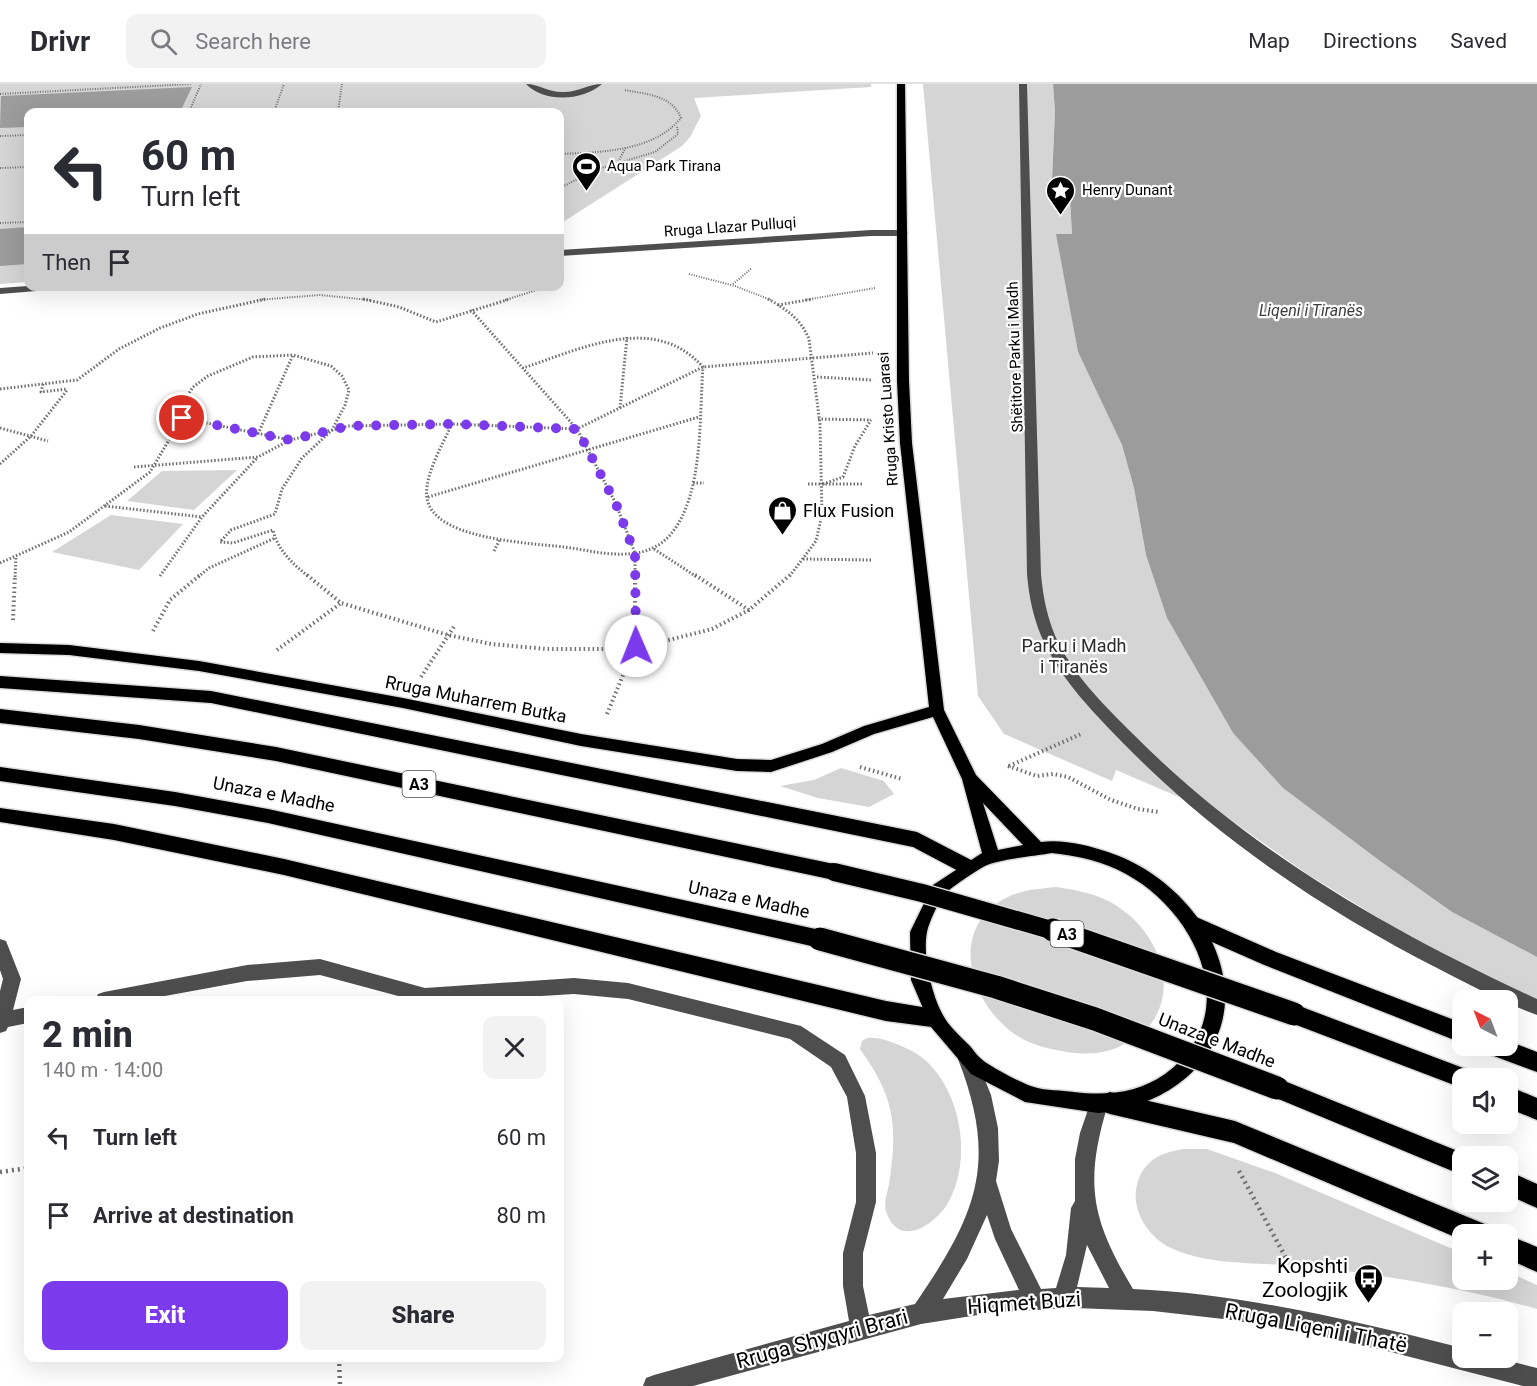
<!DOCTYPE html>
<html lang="en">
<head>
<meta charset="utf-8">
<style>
  :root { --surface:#fff; --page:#f2f2f3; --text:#2b2b33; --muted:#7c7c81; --line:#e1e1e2; --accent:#7c3aed }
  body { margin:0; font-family:Roboto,sans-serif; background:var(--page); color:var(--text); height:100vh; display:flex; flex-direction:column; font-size:22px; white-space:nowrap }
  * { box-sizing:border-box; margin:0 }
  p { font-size:20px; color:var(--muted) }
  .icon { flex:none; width:33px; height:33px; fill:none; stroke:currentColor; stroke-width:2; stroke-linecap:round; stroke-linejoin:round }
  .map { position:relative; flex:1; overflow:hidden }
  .details { position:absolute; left:24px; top:912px; width:540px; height:366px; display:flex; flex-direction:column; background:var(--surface); border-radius:12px; box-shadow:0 6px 24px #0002 }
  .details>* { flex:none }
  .top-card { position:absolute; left:24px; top:24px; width:540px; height:183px; border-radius:12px; box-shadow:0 6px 24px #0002; background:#fff; color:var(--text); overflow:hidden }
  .needle { width:39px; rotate:318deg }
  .buttons { position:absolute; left:1452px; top:906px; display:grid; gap:12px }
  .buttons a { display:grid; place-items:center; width:66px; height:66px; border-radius:12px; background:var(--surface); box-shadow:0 6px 24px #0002; font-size:30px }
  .pin { position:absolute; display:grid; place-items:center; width:51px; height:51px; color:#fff; margin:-26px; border:3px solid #fff; border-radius:50%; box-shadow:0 2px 6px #0007 }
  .me { position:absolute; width:66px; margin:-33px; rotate:359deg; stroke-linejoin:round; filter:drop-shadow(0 0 4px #0008) }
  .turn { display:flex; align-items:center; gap:21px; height:126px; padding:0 18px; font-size:27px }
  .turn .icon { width:78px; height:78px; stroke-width:2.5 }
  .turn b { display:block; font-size:42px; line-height:51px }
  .then { display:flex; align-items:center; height:57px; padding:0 18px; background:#0003; gap:12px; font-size:22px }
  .round { display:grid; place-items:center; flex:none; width:63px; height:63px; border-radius:12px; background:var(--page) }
  .overview { display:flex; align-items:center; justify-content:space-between; height:102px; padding:0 18px }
  h1 { font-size:36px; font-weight:800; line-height:45px }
  .cta { display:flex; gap:12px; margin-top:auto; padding:12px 18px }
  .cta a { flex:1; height:69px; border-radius:12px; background:var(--accent); color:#fff; font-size:24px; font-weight:800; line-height:69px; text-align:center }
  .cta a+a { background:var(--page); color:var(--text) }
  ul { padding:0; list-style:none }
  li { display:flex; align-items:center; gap:18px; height:78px; padding:0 18px }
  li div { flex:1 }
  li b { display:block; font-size:22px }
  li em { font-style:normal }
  header { display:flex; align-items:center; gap:36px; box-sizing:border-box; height:84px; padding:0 30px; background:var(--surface); border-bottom:2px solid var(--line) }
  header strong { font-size:28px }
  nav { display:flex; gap:33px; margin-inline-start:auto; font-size:21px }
  .search { width:420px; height:54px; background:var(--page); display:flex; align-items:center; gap:15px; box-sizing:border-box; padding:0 21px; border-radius:12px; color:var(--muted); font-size:22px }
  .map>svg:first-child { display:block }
</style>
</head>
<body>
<header>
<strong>Drivr</strong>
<div class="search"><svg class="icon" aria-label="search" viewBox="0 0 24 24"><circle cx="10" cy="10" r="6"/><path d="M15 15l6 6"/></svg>Search here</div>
<nav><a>Map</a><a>Directions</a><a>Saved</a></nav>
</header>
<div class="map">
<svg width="1537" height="1302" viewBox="0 0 1537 1302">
  <rect width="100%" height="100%" fill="#fff"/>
  <g fill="#d5d5d5">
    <polygon points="0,0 871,0 871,3 694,14 701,32 690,53 682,62 560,140 560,28 28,28 28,198 0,200"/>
    <polygon points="923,0 1053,0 1055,28 1052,96 1069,97 1072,150 1057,150 1078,268 1122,361 1134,404 1146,471 1167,534 1233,649 1283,704 1380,777 1452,828 1537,873 1537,917 1413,855 1307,790 1228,734 1116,686 1112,697 1004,650 978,612"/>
    <polygon points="237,386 194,426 127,417 162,387"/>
    <polygon points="111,431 183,440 139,486 52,468"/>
    <polygon points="841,684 884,697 894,710 869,723 818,714 780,702 814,696"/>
    <path d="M1056 803C1077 806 1099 810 1117 822 1159 849 1183 908 1144 948 1139 953 1131 957 1124 960 1108 970 1086 971 1067 968 1049 965 1031 961 1016 951 971 921 947 847 1004 815 1020 806 1038 805 1056 803Z"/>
    <path d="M867 954C877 953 885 956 894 959 909 965 922 971 932 983 962 1016 971 1077 949 1117 938 1138 901 1166 887 1130 882 1118 889 1106 890 1094 898 1039 893 1011 860 965L862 957Z"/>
    <path d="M1184 1065H1207L1275 1089 1462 1169V1196H1508V1188L1537 1201V1225C1464 1204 1389 1192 1314 1183 1269 1178 1211 1183 1171 1164 1145 1152 1127 1119 1140 1092 1149 1073 1165 1068 1184 1065Z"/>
  </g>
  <g fill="#9c9c9c">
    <polygon points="1053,0 1537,0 1537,873 1452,828 1380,777 1283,704 1233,649 1167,534 1146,471 1134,404 1122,361 1078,268 1056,150 1072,150 1069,97 1052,96 1055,28"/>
    <polygon points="192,3 180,28 28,28 28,43 0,44 1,12"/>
    <polygon points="28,143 28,180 0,182 0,145"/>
  </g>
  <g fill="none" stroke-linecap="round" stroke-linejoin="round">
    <defs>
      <path id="major" d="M897 0H905L909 297 912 359 944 626 976 691 1041 758C1063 755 1087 761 1108 768 1166 787 1221 842 1225 906 1229 978 1163 1024 1098 1029L1025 1018 971 990 931 943 911 896 910 848 933 801 982 769 962 695 933 633 874 650 832 668 771 688 737 687 581 662 403 624 199 587 69 571 0 569V559L69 561 199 577 403 614 581 650 737 675 771 676 822 660 864 642 929 623 900 359 897 297ZM983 719 1023 761 998 766ZM1052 769C1078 772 1103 777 1126 790 1198 829 1245 932 1165 990 1138 1009 1107 1012 1074 1008 1061 1006 1046 1007 1034 1003 1021 999 997 986 985 978 979 974 974 967 970 962 962 954 954 947 948 939 933 919 922 872 927 848 929 838 938 819 944 811 951 803 976 787 985 782 999 775 1035 772 1052 769Z"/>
      <g id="highway">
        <polygon points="0,592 211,607 917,748 973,777 976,783 973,789 966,791 913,763 211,619 0,604"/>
        <polygon points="0,625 139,641 276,663 834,780 841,782 844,788 841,794 834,796 276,677 139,655 0,639"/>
        <polygon points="0,683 175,708 268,725 820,846 827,849 830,855 827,861 820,864 268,739 175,722 0,697"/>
        <polygon points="0,724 114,740 284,775 886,917 940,926 943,933 940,940 932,943 886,937 284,791 114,756 0,738"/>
        <polygon points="1194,832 1276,868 1462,939 1462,959 1262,880 1187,847 1184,841 1187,835"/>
        <polygon points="1294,920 1471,987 1474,994 1462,994 1462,1004 1286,937 1283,930 1286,923"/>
        <polygon points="1508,957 1537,968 1537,988 1486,969 1483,962 1508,962"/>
        <polygon points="1277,994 1470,1072 1462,1072 1462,1091 1269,1011 1266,1004 1269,997"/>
        <polygon points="1508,1002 1537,1014 1537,1036 1508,1024"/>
        <polygon points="1110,1008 1235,1037 1487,1141 1490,1150 1462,1150 1462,1156 1234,1059 1110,1030 1102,1027 1099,1019 1102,1011"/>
        <polygon points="1508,1087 1537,1100 1537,1124 1508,1111"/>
        <polygon points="1508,1151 1537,1163 1537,1188 1508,1175"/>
      </g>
    </defs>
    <use href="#major" stroke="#dbdbdb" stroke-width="3"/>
    <use href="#highway" stroke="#dbdbdb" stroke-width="3"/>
    <g stroke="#707070" stroke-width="2" stroke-dasharray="1 1.5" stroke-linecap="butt">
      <polyline points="0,10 191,0"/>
      <polyline points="189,28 201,0"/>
      <polyline points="274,28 284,0"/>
      <polyline points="338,28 342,0"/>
      <polyline points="0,52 28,51"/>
      <path d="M560 70C601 68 653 68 681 34 672 11 646 10 624 6"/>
      <polyline points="617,80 626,63"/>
      <polyline points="0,84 28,83"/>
      <polyline points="560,104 595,86 655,68 678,50 677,42"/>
      <polyline points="0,139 28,138"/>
      <polyline points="689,190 735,202 771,216"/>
      <polyline points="733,200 752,184"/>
      <polyline points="257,216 320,211 370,216"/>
      <polyline points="505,216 550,202"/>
      <polyline points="805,216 875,204"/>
    </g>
    <g stroke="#707070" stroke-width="3" stroke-dasharray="1.5 2" stroke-linecap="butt">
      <polyline points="363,215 399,223 436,238 510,215"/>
      <path d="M768 215C786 225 801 235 809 255L820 340 822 430 816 457 789 493"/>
      <polyline points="778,221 813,215"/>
      <polyline points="471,226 577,345 616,420 635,469 635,493"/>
      <polyline points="817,293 873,296"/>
      <polyline points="43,300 41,308 67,305"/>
      <polyline points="0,305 77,296 119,265 160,244 198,230 266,215"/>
      <polyline points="620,324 627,253"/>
      <polyline points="182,334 290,356"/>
      <polyline points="818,335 871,336"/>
      <path d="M452 340C443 360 419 399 429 421 444 456 531 459 564 463 588 466 611 473 636 469 649 467 662 461 671 450 704 410 699 333 703 283 654 228 581 265 523 284"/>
      <polyline points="0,344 48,357"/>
      <polyline points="258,350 293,271"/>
      <polyline points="0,380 31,352 68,305"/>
      <polyline points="134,383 258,373 290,356 349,342 452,340 577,345 703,283 873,269"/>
      <polyline points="693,399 704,399"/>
      <polyline points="808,400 864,400"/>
      <polyline points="823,400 843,393 855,362 871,336"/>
      <polyline points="428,413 699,333"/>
      <polyline points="105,422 202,433"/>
      <polyline points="654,465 697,493"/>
      <polyline points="494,467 500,455"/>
      <polyline points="803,475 872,476"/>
      <path d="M0 479 69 448 150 388 182 334 184 317 193 303 208 292 253 273 293 271 331 282 342 292 349 306 345 321 332 346 302 374 282 405 275 430 231 446 220 458 233 459 273 446C278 467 293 480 309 493"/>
      <polyline points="160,492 202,433 257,374"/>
      <polyline points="15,493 16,473"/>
      <polyline points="198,493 209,484 275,454"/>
    </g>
    <g stroke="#707070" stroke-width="4" stroke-dasharray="1.5 3" stroke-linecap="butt">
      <polyline points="307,491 341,519 448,551 491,560 547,565 616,565 657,559 712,545 749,526"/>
      <polyline points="695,491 749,526 790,491"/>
      <polyline points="13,536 15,491"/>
      <polyline points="153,547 170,516 200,491"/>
      <polyline points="277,566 341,519"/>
      <polyline points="421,593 455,541"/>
      <polyline points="607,630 635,562 635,491"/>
      <polyline points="1008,682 1037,692 1053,690 1068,693 1111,716 1138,725 1159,728"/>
      <polyline points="1009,682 1081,650"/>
      <polyline points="860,683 902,695"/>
    </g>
    <g stroke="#707070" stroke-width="4.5" stroke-dasharray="2 4" stroke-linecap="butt">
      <polyline points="1239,1087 1286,1174"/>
      <polyline points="0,1088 28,1084"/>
      <polyline points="339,1274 340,1302"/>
    </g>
    <g fill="#4e4e4e" fill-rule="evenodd">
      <path d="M526 0C539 0 549 9 564 8 578 8 589 0 602 0 583 17 544 19 526 0Z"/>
      <path d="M1019 0H1027L1041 490C1043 514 1048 538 1059 560 1077 595 1106 623 1133 650 1249 767 1389 847 1537 915V931C1504 919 1472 902 1439 885 1323 826 1215 753 1123 659 1094 629 1064 599 1045 560 1034 538 1029 514 1027 490Z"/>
      <polygon points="871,146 903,146 908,149 903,152 871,152 560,172 560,166"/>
      <polygon points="28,202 66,202 61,205 0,210 0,204"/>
      <polygon points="0,855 6,857 21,895 13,926 28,923 28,939 8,943 6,947 0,949 0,907 3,895 0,886"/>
      <path d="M320 875 425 904 574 894 628 899 801 942 845 971 865 1012 876 1069V1118L863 1169V1202L869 1231 915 1220C976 1131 999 1080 958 975L960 969 967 967 974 969 991 1011 998 1044 999 1077 996 1097 1011 1145 1041 1205 1056 1204 1066 1171 1071 1124 1075 1117V1075L1080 1049 1092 1014 1099 1011 1106 1014 1108 1020C1084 1099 1091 1135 1133 1205 1245 1210 1355 1237 1462 1264V1274H1498L1537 1284V1302H1523L1387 1267 1310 1250 1232 1236 1153 1227 1075 1224 997 1228 921 1240 693 1302H643L646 1294 654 1291 849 1237 843 1202V1169L856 1118V1069L847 1013 831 983 790 955 628 915 574 910 474 916H413L320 891 247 897 143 916H95L98 910 104 908 247 881ZM987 1131 995 1155 1019 1206 943 1215 967 1175ZM1087 1161 1109 1204 1077 1203Z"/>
    </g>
    <use href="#major" fill="#000" fill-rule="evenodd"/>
    <use href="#highway" fill="#000" fill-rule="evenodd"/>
    <defs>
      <polyline id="highway-bridge-far1" points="834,788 922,809 1058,848"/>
      <g id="highway-bridge">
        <polyline points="1053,846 1294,930"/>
        <polyline points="820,855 996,903 1095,935 1277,1004"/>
      </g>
    </defs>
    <use href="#highway-bridge-far1" stroke="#dbdbdb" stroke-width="21" stroke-linecap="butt"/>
    <use href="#highway-bridge" stroke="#dbdbdb" stroke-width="26" stroke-linecap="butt"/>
    <use href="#highway-bridge-far1" stroke="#000" stroke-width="18"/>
    <use href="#highway-bridge" stroke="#000" stroke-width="23"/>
  </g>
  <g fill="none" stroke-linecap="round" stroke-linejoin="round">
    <polyline stroke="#7c3aed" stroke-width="10" stroke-dasharray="0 18" points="182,334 290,356 349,342 452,340 577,345 616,420 635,470 636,562"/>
  </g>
  <defs>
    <symbol id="stadium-pin" viewBox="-11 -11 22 30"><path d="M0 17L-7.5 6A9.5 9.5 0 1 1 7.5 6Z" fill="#000" stroke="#fff"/><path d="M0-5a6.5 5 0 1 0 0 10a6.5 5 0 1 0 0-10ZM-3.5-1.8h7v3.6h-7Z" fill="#fff"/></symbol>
    <symbol id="sight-pin" viewBox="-11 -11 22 30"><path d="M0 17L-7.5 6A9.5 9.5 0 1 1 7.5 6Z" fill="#000" stroke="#fff"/><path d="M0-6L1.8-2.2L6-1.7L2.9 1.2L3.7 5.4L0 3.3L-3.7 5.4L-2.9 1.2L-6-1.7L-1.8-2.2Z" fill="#fff"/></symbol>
    <symbol id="shop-pin" viewBox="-11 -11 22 30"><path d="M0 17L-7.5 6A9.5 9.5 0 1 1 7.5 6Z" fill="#000" stroke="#fff"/><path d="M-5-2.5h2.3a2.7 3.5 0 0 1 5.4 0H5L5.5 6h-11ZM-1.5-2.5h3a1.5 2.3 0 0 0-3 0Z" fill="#fff"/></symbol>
    <symbol id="bus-pin" viewBox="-11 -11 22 30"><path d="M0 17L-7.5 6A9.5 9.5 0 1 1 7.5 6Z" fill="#000" stroke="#fff"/><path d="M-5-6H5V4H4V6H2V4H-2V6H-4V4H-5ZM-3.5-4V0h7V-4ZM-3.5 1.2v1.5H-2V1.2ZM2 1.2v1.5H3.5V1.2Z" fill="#fff"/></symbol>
  </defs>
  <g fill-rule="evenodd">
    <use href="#stadium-pin" x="570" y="66" width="33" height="45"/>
    <use href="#sight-pin" x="1044" y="90" width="33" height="45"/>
    <use href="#shop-pin" x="766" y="410" width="33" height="45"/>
    <use href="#bus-pin" x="1352" y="1178" width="33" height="45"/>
  </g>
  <g text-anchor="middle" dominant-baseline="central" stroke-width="4.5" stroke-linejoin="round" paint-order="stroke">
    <g font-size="15" fill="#000" stroke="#fff" text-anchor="start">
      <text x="607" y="82">Aqua Park Tirana</text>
      <text x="1082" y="106">Henry Dunant</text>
    </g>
    <g font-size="15" fill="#000" stroke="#fff">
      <text transform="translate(730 143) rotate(-4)">Rruga Llazar Pulluqi</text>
      <text transform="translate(1015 273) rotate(-92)">Shëtitore Parku i Madh</text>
      <text transform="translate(888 335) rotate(-94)">Rruga Kristo Luarasi</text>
    </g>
    <g font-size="16" font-style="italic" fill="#3d3d3d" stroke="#fff">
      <text x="1311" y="226">Liqeni i Tiranës</text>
    </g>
    <g fill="#fff" stroke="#4c4c4c" stroke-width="1.5">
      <rect x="402.5" y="687" width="33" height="26" rx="4.5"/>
      <rect x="1050.5" y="837" width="33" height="26" rx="4.5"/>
    </g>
    <g font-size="16" font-weight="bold" fill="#000">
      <text x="419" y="700">A3</text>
      <text x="1067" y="850">A3</text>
    </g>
    <g font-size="18" fill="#000" stroke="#fff" text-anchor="start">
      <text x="803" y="426">Flux Fusion</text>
    </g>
    <g font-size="18" fill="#2c2c2c" stroke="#fff">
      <text x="1074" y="561">Parku i Madh<tspan x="1074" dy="21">i Tiranës</tspan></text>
    </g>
    <g font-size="18" fill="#000" stroke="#fff">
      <text transform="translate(476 615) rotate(11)">Rruga Muharrem Butka</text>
      <text transform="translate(274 710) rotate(11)">Unaza e Madhe</text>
      <text transform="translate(749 815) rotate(12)">Unaza e Madhe</text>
      <text transform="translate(1217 956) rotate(21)">Unaza e Madhe</text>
    </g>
    <g font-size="21" fill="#000" stroke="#fff" text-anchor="end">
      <text x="1348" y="1182">Kopshti<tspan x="1348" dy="24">Zoologjik</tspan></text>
    </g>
    <g font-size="21" fill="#000" stroke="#fff">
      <text transform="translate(1024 1219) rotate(-4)">Hiqmet Buzi</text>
      <text transform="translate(1316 1244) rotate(11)">Rruga Liqeni i Thatë</text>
      <text transform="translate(822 1255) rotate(-15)">Rruga Shyqyri Brari</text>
    </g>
  </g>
</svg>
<div class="buttons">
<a><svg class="needle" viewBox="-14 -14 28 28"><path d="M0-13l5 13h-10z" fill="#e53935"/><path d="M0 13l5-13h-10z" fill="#7c7c81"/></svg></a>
<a><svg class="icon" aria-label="sound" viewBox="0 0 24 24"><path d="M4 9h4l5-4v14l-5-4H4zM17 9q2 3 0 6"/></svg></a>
<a><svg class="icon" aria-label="layers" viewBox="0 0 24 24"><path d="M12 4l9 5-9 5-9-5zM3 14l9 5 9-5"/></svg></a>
<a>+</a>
<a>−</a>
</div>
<div class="pin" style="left:182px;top:334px;background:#d93025"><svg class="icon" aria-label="arrive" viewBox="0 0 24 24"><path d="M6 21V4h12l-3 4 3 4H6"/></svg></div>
<svg class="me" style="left:636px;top:562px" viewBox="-20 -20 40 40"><circle r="19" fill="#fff"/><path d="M0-13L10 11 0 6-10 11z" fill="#7c3aed"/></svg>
<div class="top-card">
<div class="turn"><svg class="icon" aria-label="left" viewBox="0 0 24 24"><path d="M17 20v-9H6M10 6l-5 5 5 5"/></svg><div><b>60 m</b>Turn left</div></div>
<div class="then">Then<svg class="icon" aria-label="arrive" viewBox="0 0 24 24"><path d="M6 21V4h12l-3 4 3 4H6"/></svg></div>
</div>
<section class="details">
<div class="overview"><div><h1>2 min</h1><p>140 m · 14:00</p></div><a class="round"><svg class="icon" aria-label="close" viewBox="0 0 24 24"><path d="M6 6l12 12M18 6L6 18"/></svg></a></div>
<ul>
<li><svg class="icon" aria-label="left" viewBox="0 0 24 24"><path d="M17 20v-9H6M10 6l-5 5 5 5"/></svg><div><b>Turn left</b></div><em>60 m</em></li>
<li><svg class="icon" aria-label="arrive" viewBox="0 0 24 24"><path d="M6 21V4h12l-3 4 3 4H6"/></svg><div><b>Arrive at destination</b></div><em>80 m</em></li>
</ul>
<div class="cta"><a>Exit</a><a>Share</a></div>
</section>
</div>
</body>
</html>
